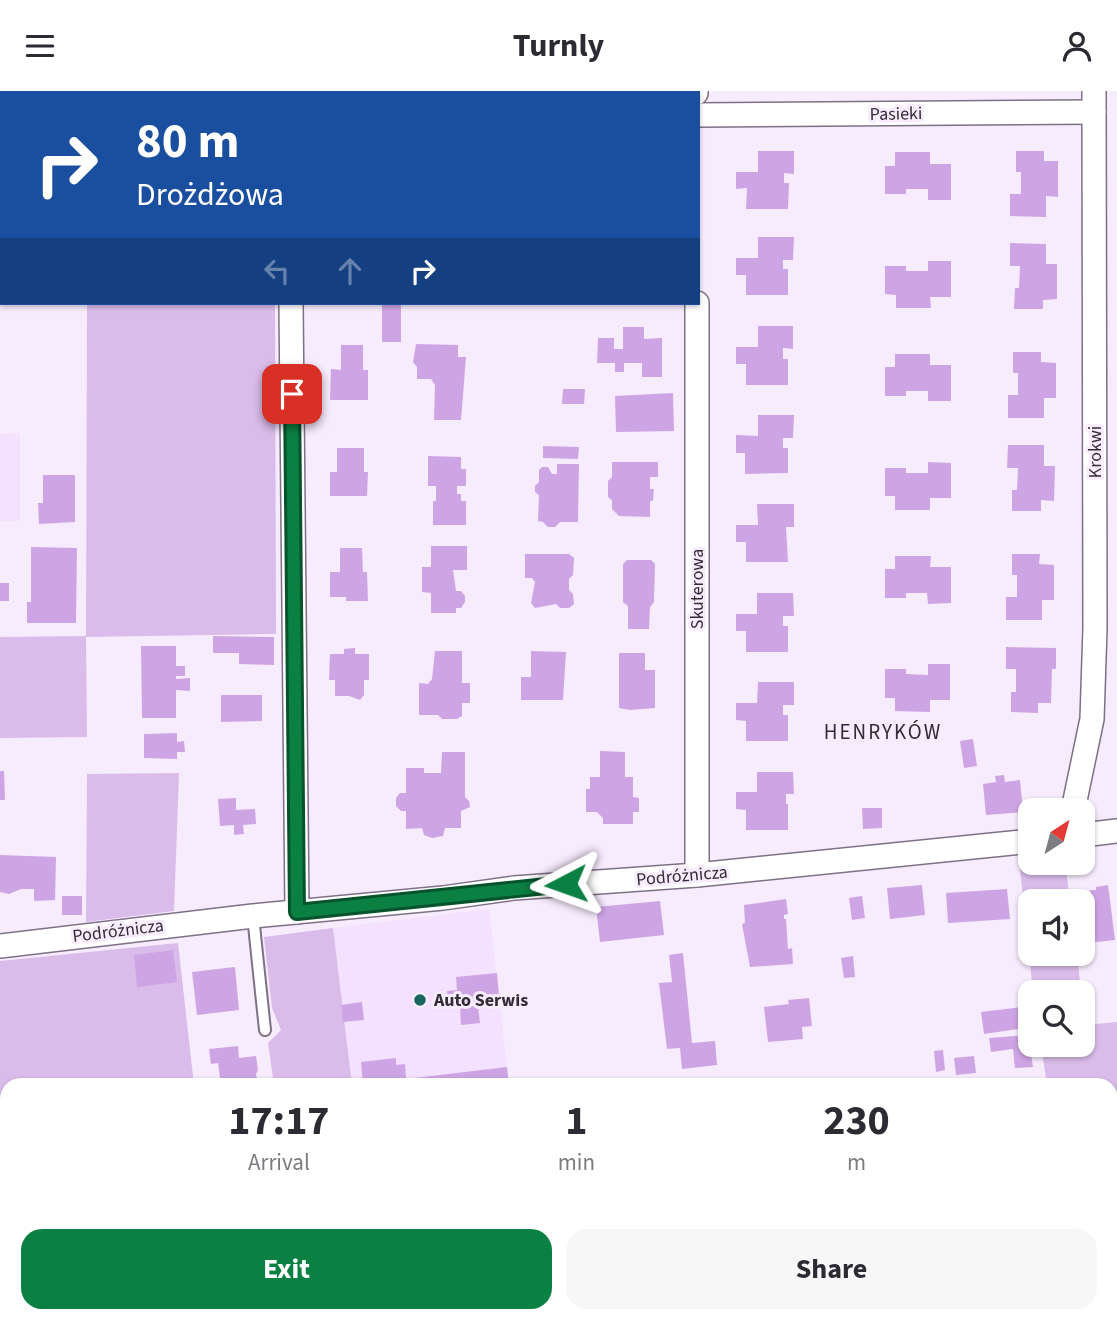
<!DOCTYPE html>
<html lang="en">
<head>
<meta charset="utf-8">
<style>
  :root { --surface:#fff; --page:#f7f7f7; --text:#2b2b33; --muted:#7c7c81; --accent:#0b8043 }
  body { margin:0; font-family:"Source Sans 3",sans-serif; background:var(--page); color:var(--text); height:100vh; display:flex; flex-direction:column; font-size:26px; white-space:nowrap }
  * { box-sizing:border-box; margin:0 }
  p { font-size:23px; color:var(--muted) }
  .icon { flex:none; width:38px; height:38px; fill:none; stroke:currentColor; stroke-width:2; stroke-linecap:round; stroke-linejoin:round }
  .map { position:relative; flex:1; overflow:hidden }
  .sheet { position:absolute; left:0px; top:987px; width:1118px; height:245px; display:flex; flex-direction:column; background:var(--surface); border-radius:21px 21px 0 0; box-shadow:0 2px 5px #0004 }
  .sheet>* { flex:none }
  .hud { position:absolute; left:0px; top:0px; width:700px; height:214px; box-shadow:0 2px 5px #0004; background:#1a4fa0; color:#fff; overflow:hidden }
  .needle { width:46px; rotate:36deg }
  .tools { position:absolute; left:1018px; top:707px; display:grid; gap:14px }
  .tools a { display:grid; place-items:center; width:77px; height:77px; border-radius:14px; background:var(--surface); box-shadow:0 2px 5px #0004; font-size:35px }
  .pin { position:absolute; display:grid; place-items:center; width:60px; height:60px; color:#fff; margin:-30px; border-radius:14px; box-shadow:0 4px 10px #0006 }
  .me { position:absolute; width:77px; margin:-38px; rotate:266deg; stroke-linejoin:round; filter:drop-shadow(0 0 5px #0008) }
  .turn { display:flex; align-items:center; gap:24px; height:147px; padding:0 21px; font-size:32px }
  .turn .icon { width:91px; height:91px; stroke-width:2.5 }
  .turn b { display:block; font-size:49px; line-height:60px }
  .lanes { display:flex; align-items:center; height:66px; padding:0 21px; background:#0003; justify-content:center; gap:35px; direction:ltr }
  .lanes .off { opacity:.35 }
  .eta { display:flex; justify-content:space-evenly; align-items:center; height:119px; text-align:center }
  .eta b { font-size:42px; font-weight:700; line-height:49px }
  .action { display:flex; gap:14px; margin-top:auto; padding:14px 21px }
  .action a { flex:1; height:80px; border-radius:21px; background:var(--accent); color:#fff; font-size:28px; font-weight:700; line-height:80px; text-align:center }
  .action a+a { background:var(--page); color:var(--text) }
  header { display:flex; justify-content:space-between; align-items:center; height:91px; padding:0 21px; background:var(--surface); font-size:32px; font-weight:700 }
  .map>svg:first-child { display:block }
</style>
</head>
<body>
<header><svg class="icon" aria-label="menu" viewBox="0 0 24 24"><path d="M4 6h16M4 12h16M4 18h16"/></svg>Turnly<svg class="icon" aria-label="person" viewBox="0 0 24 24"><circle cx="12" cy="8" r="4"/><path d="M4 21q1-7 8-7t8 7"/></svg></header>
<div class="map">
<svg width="1117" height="1232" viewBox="0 0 1117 1232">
  <rect width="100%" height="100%" fill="#f7ebfe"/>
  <g fill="#f4e0ff">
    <polygon points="495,0 675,0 674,2"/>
    <polygon points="20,342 20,430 0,430 0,343"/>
    <polygon points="489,818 509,994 352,994 333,837"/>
  </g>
  <g fill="#dabcea">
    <polygon points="87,212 275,212 276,543 86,546 87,646 0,647 0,546 86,545"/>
    <polygon points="179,682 174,820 86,831 87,683"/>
    <polygon points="1031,767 1031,772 1065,772 1070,810 1031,810 1031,863 1077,863 1081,901 1033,901 1019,768"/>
    <polygon points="333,837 352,994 274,994 268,952 281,939 272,917 264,846"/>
    <polygon points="178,852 194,994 7,994 7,1082 0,1082 0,870"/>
    <polygon points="1083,916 1086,934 1117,931 1117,1111 1111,1112 1111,994 1047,994 1041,954 1083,954"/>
  </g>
  <g fill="#cea5e4">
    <polygon points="758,60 794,60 794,83 784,82 784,92 789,92 788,118 746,118 747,97 736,98 736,81 758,81"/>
    <polygon points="1016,60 1044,60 1044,70 1058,70 1058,106 1046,105 1046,126 1010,125 1010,103 1021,103 1021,81 1016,81"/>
    <polygon points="895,61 930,61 930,73 951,73 951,109 928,109 928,98 906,98 906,103 885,103 885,75 895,75"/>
    <polygon points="758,146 794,146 793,169 783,169 783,178 788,178 788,204 746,204 746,184 736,184 736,167 758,167"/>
    <polygon points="1010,152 1046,153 1046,173 1057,173 1057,208 1043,209 1043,218 1014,218 1015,197 1019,197 1020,175 1010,175"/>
    <polygon points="928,170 951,170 951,206 930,206 931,217 896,217 896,204 885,203 885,175 906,175 906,180 928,180"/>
    <rect x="382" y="212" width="19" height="39"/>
    <polygon points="758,235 793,235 793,258 783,257 783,268 788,268 788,294 746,294 746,273 736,273 736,256 758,256"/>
    <polygon points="623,236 644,236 644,248 662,247 662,286 642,286 642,272 624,272 624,281 615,281 615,272 597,272 598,247 614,247 614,258 623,258"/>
    <polygon points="416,253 458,254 458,266 466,266 461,329 434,329 435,294 431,288 417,288 417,276 413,271"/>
    <polygon points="341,254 363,254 363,279 368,279 368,309 330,309 331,278 341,279"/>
    <polygon points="1013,261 1041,261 1041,271 1056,272 1056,307 1044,307 1044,327 1008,327 1008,304 1018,304 1018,282 1013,282"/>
    <polygon points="895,263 930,263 930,274 951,274 951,310 928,310 928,300 906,300 906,305 885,305 885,276 895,276"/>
    <polygon points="563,298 585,298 584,313 562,313"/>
    <polygon points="673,302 674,340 616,341 615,305"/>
    <polygon points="758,324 794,324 793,347 783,347 783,357 788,357 788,382 745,383 745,362 736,362 736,344 758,345"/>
    <polygon points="1008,354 1044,354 1044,375 1055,375 1054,410 1041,409 1041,420 1012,420 1012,399 1017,399 1018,377 1007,377"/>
    <polygon points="543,355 579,356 578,368 543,367"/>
    <polygon points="337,357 364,357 364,381 368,381 367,405 330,405 330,381 337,381"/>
    <polygon points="428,365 461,366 461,378 466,378 466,395 457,395 457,403 461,403 461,410 466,410 466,434 433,434 433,410 436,410 436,395 428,395"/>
    <polygon points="612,371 658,371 658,386 650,386 650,398 654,398 653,410 650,410 650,426 619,425 612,418 612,409 608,406 608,390 612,386"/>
    <polygon points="928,371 951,372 951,407 930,407 930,419 895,419 895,405 885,405 885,377 906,377 906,382 928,382"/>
    <polygon points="557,373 579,373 578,431 560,431 555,436 548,436 543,431 538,430 539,404 535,401 535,395 539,391 539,379 542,376 548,376 552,383 557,383"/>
    <polygon points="43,384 75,384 75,431 39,433 38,412 43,412"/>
    <polygon points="757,413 794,413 794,436 786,436 788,471 746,471 746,451 736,451 736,434 758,434"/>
    <polygon points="431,455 467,455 467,479 453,479 456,500 461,500 465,505 465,511 461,517 456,517 456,522 431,522 431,502 422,501 422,476 431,476"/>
    <polygon points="31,456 77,457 76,532 27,532 27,511 31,511"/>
    <polygon points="340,457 362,457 363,481 367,481 368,510 346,510 346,506 330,506 330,481 340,481"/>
    <polygon points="525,463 569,463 574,467 573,484 569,488 569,499 573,503 574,513 569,517 560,517 556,513 535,517 531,512 535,491 532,487 525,487"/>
    <polygon points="1012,463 1040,463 1039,473 1054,474 1054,509 1042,509 1042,529 1006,529 1006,506 1017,506 1017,484 1012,484"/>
    <polygon points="895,465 931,465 930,476 951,476 951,512 928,513 927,502 906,502 906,507 885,507 885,478 895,478"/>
    <polygon points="627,469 651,469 655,473 654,511 650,516 649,538 628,538 628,515 623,511 623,473"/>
    <rect x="0" y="492" width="9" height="18"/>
    <polygon points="757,502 793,502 794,525 783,525 783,535 788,535 788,561 746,561 746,540 736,540 736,523 757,523"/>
    <polygon points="213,545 274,546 274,574 239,573 239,562 213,562"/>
    <polygon points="141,555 176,555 176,575 185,575 185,585 176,585 176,588 190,587 190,600 176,599 176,627 142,627"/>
    <polygon points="1006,556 1056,557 1056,578 1052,578 1051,612 1038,612 1038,622 1011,621 1011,601 1016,601 1016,578 1006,578"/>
    <polygon points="355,557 355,563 369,563 369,589 364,589 364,604 360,609 349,605 335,605 335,589 329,589 330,563 344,563 344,558"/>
    <polygon points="435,560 462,560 462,592 470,592 470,612 462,612 462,625 457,628 442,628 438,624 419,624 419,592 428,593 432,588"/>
    <polygon points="531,560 566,561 563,609 521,609 521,586 531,586"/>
    <polygon points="619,562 645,562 645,579 655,579 655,617 630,619 619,617"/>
    <polygon points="928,573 950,573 950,609 930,609 930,621 895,620 895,607 885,607 885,578 906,578 906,583 928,584"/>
    <polygon points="758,591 794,591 794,614 783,614 783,624 788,624 788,650 746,650 746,630 736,629 736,612 757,612"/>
    <polygon points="221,604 262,604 262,630 221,631"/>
    <polygon points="177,642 177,651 184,650 185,661 177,661 177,668 144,667 144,643"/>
    <polygon points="973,648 977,675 964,677 960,650"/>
    <polygon points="600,660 625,661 625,686 633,686 633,706 639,707 639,721 633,721 633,733 603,733 603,727 597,721 586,721 586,698 590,698 590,686 600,686"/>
    <polygon points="442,661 465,661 465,706 469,710 470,716 461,720 461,737 445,737 443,745 432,747 424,744 422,737 406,738 406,720 401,720 396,715 396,707 400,702 406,702 406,677 424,677 424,682 441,682"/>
    <polygon points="0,680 4,680 5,709 0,709"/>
    <polygon points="757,681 793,681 794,703 786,703 786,713 788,713 788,739 746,739 746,719 736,718 736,701 757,701"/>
    <polygon points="1004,684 1005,691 1020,689 1023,721 986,724 983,693 996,691 995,685"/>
    <polygon points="236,707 236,719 255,718 256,733 243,734 244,743 234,744 234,734 220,735 218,708"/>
    <polygon points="862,717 882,717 882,737 863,738"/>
    <polygon points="0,764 56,766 55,809 34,810 34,798 21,798 9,803 0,801"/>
    <polygon points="922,794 925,824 890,828 887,797"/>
    <polygon points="1108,794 1115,849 1087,852 1081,806 1091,805 1090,799 1096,799 1096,796"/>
    <polygon points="1007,798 1010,828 948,832 946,802"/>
    <rect x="62" y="805" width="20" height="19"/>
    <polygon points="862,805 865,827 852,829 849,807"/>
    <polygon points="786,808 788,823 784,824 784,828 786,828 788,858 792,857 793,873 750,876 742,833 745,832 744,814"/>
    <polygon points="660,810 664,844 600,851 596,816"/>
    <polygon points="173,859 177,891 137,896 134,864"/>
    <polygon points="683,862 692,952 715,950 717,974 682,978 680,957 667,958 659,892 672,891 669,864"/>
    <polygon points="853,865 855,886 844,887 841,867"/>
    <polygon points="235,876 239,919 197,924 192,881"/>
    <polygon points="497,882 499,905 477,907 480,932 461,934 460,915 449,917 447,900 457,899 456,886"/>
    <polygon points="809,907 812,935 802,936 803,948 768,951 764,916 789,913 788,909"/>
    <polygon points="362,911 364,929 343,931 341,914"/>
    <polygon points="1022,916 1025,937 984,943 981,921"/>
    <polygon points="1028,944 1033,976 1015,977 1013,958 991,961 989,947"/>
    <polygon points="238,955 239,967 256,965 258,979 256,983 258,994 221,994 218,972 211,973 209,958"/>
    <polygon points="943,959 945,979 936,981 934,960"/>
    <polygon points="974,965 976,982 956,984 954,967"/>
    <polygon points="396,967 396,974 405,973 406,988 507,976 509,994 363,994 361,971"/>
    <polygon points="7,1092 7,1220 0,1221 0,1093"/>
    <polygon points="679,1225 716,1225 717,1232 677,1232 676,1226"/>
    <polygon points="793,1225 829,1225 830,1232 793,1232"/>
  </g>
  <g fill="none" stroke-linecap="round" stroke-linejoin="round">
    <defs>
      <polyline id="lane" points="253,825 265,939"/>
      <g id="street">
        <polyline points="696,0 696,2"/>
        <polyline points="289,2 289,0"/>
        <polyline points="698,24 1094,21"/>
        <polyline points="291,212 297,821"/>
        <polyline points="1073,719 1092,628 1095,537 1094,0"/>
        <polyline points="1083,744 1117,740"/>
        <polyline points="697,784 697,212"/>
        <polyline points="0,855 253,825 443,807 514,797 697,784 1031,750"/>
        <polyline points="1111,1126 1117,1125"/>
        <polyline points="196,1232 248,1225"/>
      </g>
    </defs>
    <use href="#lane" stroke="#7e7085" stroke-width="14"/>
    <use href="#street" stroke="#7e7085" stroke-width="26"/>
    <polyline stroke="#9b92a0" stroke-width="4.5" stroke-dasharray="2 5" stroke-linecap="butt" points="97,1232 162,1225"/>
    <use href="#lane" stroke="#fff" stroke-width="10"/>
    <use href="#street" stroke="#fff" stroke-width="23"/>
  </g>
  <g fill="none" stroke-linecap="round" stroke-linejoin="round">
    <defs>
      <polyline id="route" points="292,303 297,821 566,793"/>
    </defs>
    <use href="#route" stroke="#07532c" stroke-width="18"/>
    <use href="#route" stroke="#0b8043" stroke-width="12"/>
  </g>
  <circle fill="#18645f" stroke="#f7ebfe" stroke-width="2.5" cx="420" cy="909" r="7"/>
  <g text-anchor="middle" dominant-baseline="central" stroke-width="6" stroke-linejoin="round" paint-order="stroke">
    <g font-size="18" fill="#322d35" stroke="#f7ebfe">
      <text transform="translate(896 23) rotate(-1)">Pasieki</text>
      <text transform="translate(1095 361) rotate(-90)">Krokwi</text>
      <text transform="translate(697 498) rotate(-90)">Skuterowa</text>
      <text transform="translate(682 785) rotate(-5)">Podróżnicza</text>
      <text transform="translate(118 840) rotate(-7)">Podróżnicza</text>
    </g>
    <g font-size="18" font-weight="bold" fill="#322d35" stroke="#f7ebfe" text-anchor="start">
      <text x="434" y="909">Auto Serwis</text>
    </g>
    <g font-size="21" letter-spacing="2" fill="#322d35" stroke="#f7ebfe">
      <text x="883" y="641">HENRYKÓW</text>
    </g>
  </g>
</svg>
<div class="tools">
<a><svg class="needle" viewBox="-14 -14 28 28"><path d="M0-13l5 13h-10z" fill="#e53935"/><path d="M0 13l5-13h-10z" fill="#7c7c81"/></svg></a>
<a><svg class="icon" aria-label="sound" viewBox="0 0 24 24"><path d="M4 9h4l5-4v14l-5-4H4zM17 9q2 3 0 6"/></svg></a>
<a><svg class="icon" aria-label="search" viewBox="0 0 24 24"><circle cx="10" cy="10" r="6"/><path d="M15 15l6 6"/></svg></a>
</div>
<div class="pin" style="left:292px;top:303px;background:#d93025"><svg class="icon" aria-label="arrive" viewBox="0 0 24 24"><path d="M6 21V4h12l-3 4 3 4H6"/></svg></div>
<svg class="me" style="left:566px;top:793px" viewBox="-20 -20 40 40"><path d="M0-17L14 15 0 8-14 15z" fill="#0b8043" stroke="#fff" stroke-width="4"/></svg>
<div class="hud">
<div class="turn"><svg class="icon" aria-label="right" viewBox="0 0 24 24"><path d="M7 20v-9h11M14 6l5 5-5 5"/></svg><div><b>80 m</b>Drożdżowa</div></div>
<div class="lanes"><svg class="icon off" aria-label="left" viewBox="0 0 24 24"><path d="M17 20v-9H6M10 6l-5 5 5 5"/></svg><svg class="icon off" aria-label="ahead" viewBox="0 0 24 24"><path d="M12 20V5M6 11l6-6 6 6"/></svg><svg class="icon" aria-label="right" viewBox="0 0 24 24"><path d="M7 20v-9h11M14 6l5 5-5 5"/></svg></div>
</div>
<section class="sheet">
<div class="eta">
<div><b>17:17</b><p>Arrival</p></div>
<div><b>1</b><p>min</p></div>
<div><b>230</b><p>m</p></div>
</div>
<div class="action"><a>Exit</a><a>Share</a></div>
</section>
</div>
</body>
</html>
